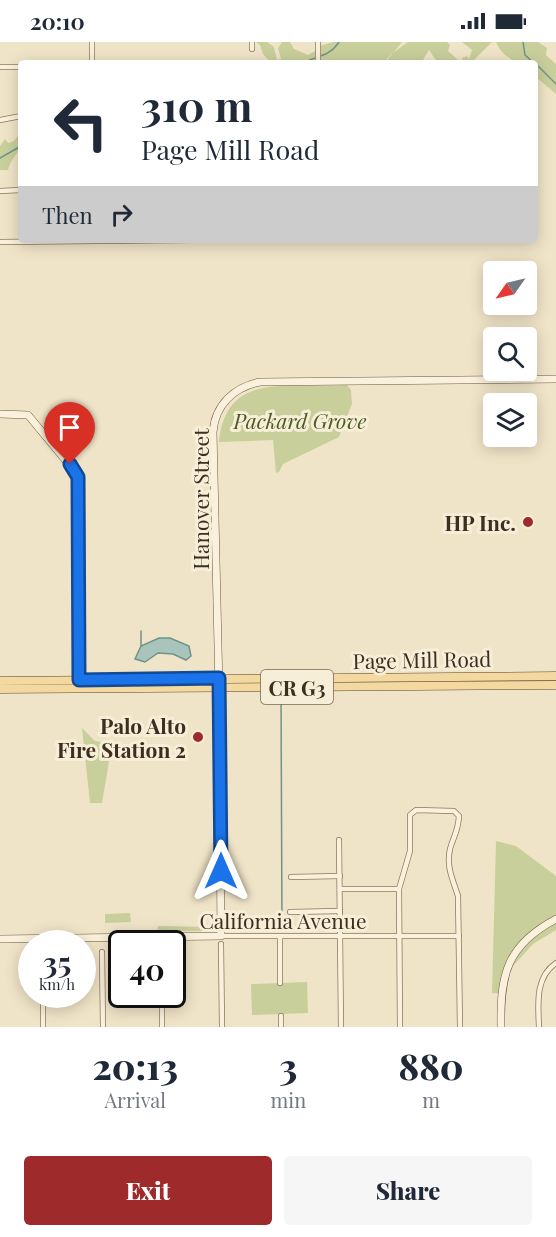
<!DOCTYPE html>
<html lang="en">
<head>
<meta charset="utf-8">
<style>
  :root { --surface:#fff; --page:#f6f6f7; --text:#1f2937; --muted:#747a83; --accent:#9e2a2b }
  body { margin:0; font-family:"Playfair Display",serif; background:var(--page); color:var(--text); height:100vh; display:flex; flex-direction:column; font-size:22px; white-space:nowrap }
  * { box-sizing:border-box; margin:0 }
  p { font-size:20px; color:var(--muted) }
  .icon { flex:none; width:33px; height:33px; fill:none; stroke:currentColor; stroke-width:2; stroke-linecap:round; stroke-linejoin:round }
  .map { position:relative; height:985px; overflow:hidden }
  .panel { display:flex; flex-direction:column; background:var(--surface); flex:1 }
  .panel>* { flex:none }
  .hud { position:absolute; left:18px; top:18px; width:520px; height:183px; border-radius:6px; box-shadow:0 3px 15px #0003; background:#fff; color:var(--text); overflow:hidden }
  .needle { width:39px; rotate:236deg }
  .controls { position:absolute; left:483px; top:219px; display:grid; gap:12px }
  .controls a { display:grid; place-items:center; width:54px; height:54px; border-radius:6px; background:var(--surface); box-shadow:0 3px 15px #0003; font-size:30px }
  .speed { position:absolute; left:18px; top:888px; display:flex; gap:12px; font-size:30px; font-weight:700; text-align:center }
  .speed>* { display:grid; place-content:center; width:78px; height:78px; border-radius:50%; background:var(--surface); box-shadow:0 3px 15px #0003; line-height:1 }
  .speed small { font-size:15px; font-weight:400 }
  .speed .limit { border:3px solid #111; border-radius:9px; background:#fff; color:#111 }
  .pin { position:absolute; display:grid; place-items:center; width:51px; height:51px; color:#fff; margin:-62px -26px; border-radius:50% 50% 50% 0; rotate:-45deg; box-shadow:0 0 6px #0007 }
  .pin .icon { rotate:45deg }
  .me { position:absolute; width:66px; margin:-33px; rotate:0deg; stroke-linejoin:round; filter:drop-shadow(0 0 4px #0008) }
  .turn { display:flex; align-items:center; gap:21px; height:126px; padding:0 24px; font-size:27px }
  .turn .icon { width:78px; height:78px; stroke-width:2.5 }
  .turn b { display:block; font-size:42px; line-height:51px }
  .then { display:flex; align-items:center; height:57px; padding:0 24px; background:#0003; gap:12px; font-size:22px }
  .eta { display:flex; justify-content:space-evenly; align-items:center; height:102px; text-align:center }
  .eta b { font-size:36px; font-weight:800; line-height:42px }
  .primary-button { display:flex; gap:12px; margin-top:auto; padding:12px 24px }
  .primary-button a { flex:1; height:69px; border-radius:6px; background:var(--accent); color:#fff; font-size:24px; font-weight:800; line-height:69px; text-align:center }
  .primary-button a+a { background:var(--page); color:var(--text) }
  .status { display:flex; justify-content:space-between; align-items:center; height:42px; padding:0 30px; background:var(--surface); direction:ltr }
  .status svg { height:16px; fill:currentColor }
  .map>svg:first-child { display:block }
</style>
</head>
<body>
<div class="status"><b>20:10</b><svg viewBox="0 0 49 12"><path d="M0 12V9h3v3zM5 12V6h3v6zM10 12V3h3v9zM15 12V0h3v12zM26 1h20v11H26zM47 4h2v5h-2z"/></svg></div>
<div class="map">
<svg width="556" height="985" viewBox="0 0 556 985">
  <rect width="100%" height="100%" fill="#f0e4c8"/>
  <g fill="#c9cf9b">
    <polygon points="256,0 267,0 274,5 277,18 281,17 278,6 282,0 290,0 294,7 308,13 315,9 315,21 271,21 263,12 260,3"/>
    <polygon points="333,0 402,0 394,10 408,0 447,0 450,3 448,9 458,18 454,21 438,21 429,8 421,21 386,21 393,9 384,21 323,21 319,17 320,4"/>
    <polygon points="462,0 492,0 472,20 469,18 469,21 463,21 462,16 467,14 469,17 472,8"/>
    <path d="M496 0H538L547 6 546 13 556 22V52L536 35V21C517 21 504 18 496 0Z"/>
    <path d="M19 92C26 107 11 114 8 128H0V104L5 97 8 101 14 99Z"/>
    <path d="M347 343 351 348 352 362 339 395 283 422 279 430 276 431 273 398 219 400C226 326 293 348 347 343Z"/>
    <polygon points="82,686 95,699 112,702 102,761 90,761"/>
    <polygon points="496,799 516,804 556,834 556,888 533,902 513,924 508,923 501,952 492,951"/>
    <polygon points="130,871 131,880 105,881 105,872"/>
    <polygon points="158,884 212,885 212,889 157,889"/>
    <polygon points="307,940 308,971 252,973 251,942"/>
  </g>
  <polygon fill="#a9c4bc" stroke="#6f938a" stroke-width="1.5" points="159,596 170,596 189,604 191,614 186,618 173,612 158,611 145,620 135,617 141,604"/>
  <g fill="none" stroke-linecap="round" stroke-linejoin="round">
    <g stroke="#6f938a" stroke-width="1.5">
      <polyline points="523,0 525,13 534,21"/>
      <path d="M303 21C318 13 329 15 339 0"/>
      <polyline points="536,22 556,42"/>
      <polyline points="0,116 21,104"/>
      <polyline points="141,604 141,589"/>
      <polyline points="281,651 282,887"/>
    </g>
    <defs>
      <g id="street">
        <polyline points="92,0 92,21"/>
        <polyline points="252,0 252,7"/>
        <polyline points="318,0 318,21"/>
        <polyline points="0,25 21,25"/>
        <polyline points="0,78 21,74"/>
        <polyline points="0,149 21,148"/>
        <polyline points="0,200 195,198"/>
        <polyline points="339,798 341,985"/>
        <polyline points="291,835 340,834"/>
        <polyline points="340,847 399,847"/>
        <polyline points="290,870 340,869"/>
        <polyline points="221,894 459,894"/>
        <polyline points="221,902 222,985"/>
        <polyline points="102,910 103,985"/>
        <polyline points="280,941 280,895"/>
        <polyline points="43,952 43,985"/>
        <polyline points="162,952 162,985"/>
        <polyline points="281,974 281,985"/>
        <path d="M400 985 399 847 410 809V773L416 768 454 769 459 774C458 790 454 793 450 807 446 825 453 838 458 854L460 985"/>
        <path d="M539 985C538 962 535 935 556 921"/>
      </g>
      <g id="secondary">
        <polyline points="0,372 28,373 77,432 79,642"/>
        <path d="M0 897 221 894 219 646 213 390C215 363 234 345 260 340L556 337"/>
        <path d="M501 985C500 932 507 903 556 877"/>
      </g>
      <g id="primary">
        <polyline points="0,639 556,634"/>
        <polyline points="0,647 556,643"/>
      </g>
    </defs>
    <use href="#street" stroke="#8d765c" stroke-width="6"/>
    <use href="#secondary" stroke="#6f573f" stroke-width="8"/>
    <use href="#primary" stroke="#5b4430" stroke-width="9"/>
    <use href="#street" stroke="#faf1dc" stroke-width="4.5"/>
    <use href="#secondary" stroke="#faf1dc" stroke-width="7"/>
    <use href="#primary" stroke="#f3d9a0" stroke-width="8"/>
  </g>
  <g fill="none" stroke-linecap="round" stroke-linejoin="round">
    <defs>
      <polyline id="route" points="70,422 78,435 79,638 219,636 221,829"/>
    </defs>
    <use href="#route" stroke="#114b97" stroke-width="15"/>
    <use href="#route" stroke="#1a73e8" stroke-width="10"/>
  </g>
  <g fill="#9e2a2b" stroke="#f7eed8" stroke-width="2">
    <circle cx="528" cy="480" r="6"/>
    <circle cx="198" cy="695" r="6"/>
  </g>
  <g text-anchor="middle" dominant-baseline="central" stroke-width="6" stroke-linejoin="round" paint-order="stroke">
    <rect fill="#f7eed8" stroke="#756857" stroke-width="1.5" x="261" y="628" width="72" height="34" rx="4.5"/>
    <g font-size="20" font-weight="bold" fill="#3d2e20">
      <text x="297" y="645">CR G3</text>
    </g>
    <g font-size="21" font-style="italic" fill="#4d5a26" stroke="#f7eed8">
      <text x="300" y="378">Packard Grove</text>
    </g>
    <g font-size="21" fill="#3d2e20" stroke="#f7eed8">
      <text transform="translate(200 457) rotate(-90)">Hanover Street</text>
      <text transform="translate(422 617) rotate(-1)">Page Mill Road</text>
      <text x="283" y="878">California Avenue</text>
    </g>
    <g font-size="21" font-weight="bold" fill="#3d2e20" stroke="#f7eed8" text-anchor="end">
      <text x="516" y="480">HP Inc.</text>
      <text x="186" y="683">Palo Alto<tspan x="186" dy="24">Fire Station 2</tspan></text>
    </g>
  </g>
</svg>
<div class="controls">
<a><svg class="needle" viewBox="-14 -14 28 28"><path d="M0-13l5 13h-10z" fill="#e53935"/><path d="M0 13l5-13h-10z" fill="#747a83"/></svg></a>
<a><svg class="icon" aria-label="search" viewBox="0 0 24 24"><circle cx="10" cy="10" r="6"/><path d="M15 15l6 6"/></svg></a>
<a><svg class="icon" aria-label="layers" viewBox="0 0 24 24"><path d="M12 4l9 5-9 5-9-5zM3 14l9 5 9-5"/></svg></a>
</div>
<div class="speed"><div>35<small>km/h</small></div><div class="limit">40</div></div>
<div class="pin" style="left:70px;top:422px;background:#d93025"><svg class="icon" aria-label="arrive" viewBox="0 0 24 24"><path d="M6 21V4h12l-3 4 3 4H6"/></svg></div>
<svg class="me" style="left:221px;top:829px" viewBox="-20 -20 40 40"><path d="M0-17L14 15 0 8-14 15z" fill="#1a73e8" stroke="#fff" stroke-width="4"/></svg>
<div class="hud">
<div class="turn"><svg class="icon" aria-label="left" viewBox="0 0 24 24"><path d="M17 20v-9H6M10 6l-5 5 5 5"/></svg><div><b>310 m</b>Page Mill Road</div></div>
<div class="then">Then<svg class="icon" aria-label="right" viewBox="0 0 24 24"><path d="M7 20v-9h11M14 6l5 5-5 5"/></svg></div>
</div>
</div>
<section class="panel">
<div class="eta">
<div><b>20:13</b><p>Arrival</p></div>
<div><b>3</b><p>min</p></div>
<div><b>880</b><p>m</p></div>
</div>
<div class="primary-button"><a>Exit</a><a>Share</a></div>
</section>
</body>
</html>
